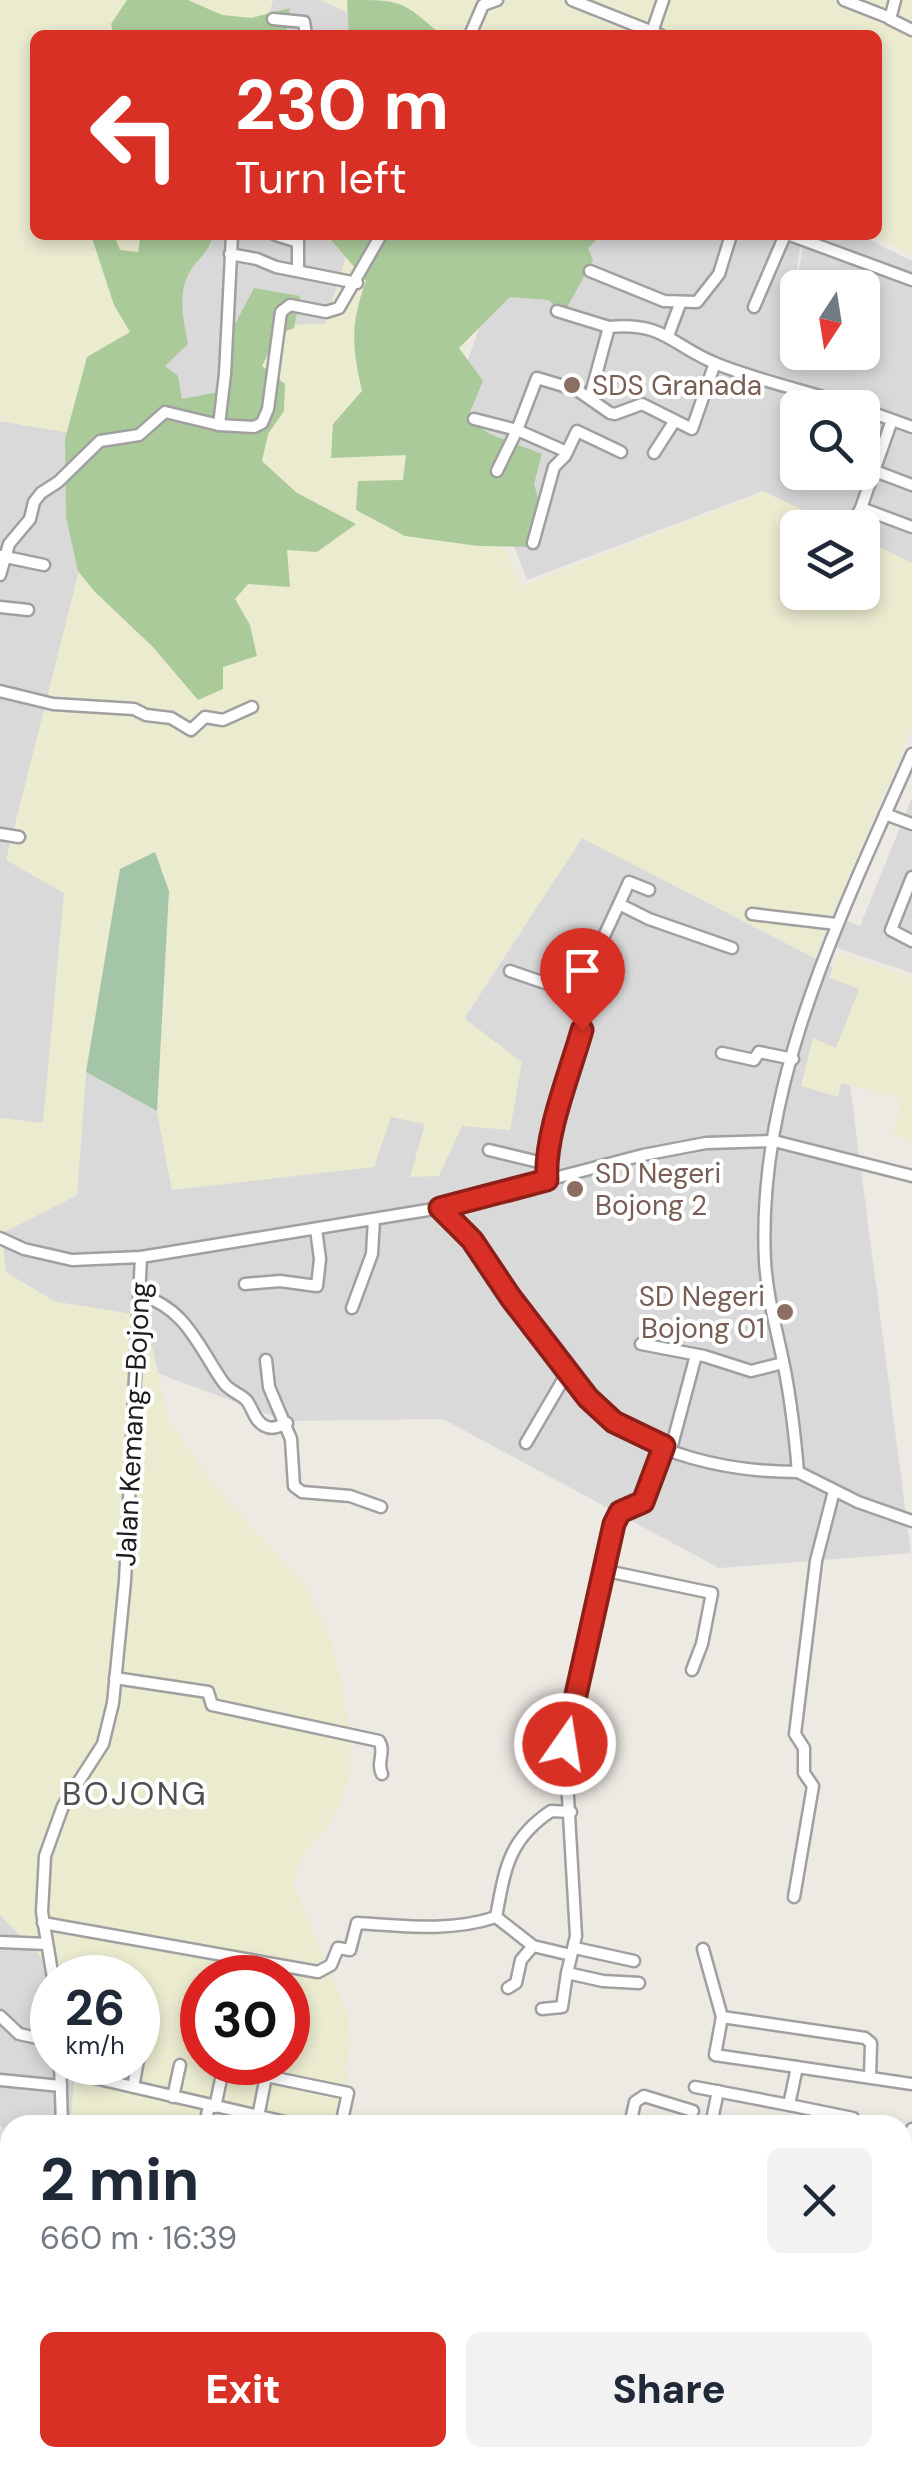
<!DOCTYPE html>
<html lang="en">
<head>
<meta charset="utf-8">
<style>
  :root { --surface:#fff; --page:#f2f2f3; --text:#1f2937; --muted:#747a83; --accent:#d93025 }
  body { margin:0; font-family:"DM Sans",sans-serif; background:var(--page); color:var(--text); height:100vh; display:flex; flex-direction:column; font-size:38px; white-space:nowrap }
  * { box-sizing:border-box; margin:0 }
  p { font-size:32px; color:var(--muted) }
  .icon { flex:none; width:55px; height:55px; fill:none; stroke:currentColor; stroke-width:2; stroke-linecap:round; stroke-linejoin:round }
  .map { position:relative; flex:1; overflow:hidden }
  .side { position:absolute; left:0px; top:2115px; width:912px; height:352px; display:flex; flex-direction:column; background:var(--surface); border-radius:30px 30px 0 0; box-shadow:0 5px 15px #0003 }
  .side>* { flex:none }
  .top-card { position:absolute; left:30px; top:30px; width:852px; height:210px; border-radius:15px; box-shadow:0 5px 15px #0003; background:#d93025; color:#fff; overflow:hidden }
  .needle { width:65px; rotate:192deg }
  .buttons { position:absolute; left:780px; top:270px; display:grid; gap:20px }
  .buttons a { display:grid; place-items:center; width:100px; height:100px; border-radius:15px; background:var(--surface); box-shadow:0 5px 15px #0003; font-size:50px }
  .speed { position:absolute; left:30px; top:1955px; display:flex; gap:20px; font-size:50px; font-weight:700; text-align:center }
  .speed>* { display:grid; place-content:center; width:130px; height:130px; border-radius:50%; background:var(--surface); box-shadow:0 5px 15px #0003; line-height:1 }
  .speed small { font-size:25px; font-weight:400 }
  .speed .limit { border:15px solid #d22; background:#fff; color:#111 }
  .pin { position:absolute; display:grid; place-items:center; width:85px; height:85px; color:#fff; margin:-102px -42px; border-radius:50% 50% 50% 0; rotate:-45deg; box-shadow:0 0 10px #0007 }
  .pin .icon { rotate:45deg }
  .me { position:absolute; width:110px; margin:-55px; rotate:13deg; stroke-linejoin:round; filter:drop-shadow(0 0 8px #0008) }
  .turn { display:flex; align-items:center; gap:35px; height:210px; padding:0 40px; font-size:45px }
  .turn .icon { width:130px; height:130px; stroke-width:2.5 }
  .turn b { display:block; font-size:70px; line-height:85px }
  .round { display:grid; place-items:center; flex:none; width:105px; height:105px; border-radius:15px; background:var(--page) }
  .head { display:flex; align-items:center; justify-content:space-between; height:170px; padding:0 40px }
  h1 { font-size:60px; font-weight:800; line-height:75px }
  .primary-button { display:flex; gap:20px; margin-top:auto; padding:20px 40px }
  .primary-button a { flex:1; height:115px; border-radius:15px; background:var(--accent); color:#fff; font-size:40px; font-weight:800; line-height:115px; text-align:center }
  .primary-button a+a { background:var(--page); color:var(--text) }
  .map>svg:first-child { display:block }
</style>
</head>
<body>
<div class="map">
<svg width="912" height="2467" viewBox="0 0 912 2467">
  <rect width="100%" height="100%" fill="#ede9e3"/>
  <g fill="#dad9d9" fill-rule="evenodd">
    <polygon points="273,0 321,0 366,21 374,35 263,35"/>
    <polygon points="177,235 353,235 325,324 219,469 127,381"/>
    <path d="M556 235H802L781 375 805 235H859L912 261V579L863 550 862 528 825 527 763 491 527 580 499 506 435 457 492 290ZM798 288H862V352H798ZM798 408H862V472H798Z"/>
    <polygon points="0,421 112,440 43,1124 0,1118"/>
    <polygon points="912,798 912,973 837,948 843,919 860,926"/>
    <polygon points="582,838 863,983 849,1078 911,1553 719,1568 443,1419 286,1421 157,1373 145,1316 56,1302 6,1273 2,1233 77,1195 86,1072 157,1111 172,1190 391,1117 464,1019"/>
    <polygon points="0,1887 62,1977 52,1978 52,2062 91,2063 79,2125 10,2125 10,2209 0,2199 2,2176 8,2156 7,2134 0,2125"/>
  </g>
  <g fill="#eaebcf" fill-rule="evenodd">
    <path d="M0 0H273L263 35H35V235H177L127 381 218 469 254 325 325 324 353 235 485 290 430 460 491 515 521 586 765 492 839 527 798 528V592H862L863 539 912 563V727L814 957 582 838 464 1018 522 1062 510 1130 462 1126 439 1176 410 1177 425 1124 391 1117 374 1167 172 1190 157 1111 169 891 86 1072 77 1195 2 1233 5 1272 56 1302 145 1316 169 1421 215 1486 304 1584 330 1637 344 1694 351 1747 350 1775 341 1802 324 1832 302 1856 293 1884 348 2015 350 2044 346 2070 354 2125H70L76 2063 138 2062V1978L60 1977 0 1915V1118L43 1123 64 893 6 860 112 440 0 421ZM202 1978H288V2062H202Z"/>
    <polygon points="321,0 912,0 912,254 871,235 878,235 878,35 374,35 365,21"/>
    <polygon points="839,953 912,978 912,1141 893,1136 902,1099 841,1083 838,1097 801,1086 813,1038 836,1048 859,989 829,978"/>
    <polygon points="101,2458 468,2458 466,2467 100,2467"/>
  </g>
  <g fill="#aaca9a">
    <polygon points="127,0 188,0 222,15 251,18 290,8 286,35 114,35 111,24"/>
    <path d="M347 0C401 0 402 0 441 35H349Z"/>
    <path d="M91 235H114L120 250 138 252 141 235H213C209 254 194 261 187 277 178 298 184 323 188 344L165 366 178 376 182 399 224 391 234 326 254 288 300 296 294 328 278 334 262 366 285 384 284 411 268 434 262 461 297 493 356 524 317 552 287 550 290 587 248 584 235 599 250 625 257 656 223 667V689L198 700 153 647 95 592 78 571 66 517 65 439 87 357 130 332 114 305Z"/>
    <path d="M327 235H602L588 248 593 260 563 315 549 300 510 297 459 348 483 381 467 419 490 434 542 454 534 484 543 515 538 547 478 546 405 536 356 510 358 481 403 480 406 455 331 458 333 424 362 391C352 347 350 324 366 281Z"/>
  </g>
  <polygon fill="#a5c5a9" points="155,852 169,891 157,1111 86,1072 120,869"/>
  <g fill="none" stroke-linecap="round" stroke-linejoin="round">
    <defs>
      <g id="street">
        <polyline points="572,0 660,35"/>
        <polyline points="844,0 890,18"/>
        <polyline points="895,0 890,19 912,30"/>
        <polyline points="273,19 304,22 306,35"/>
        <polyline points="652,32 663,0"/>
        <polyline points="470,35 483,5 497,0"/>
        <polyline points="276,235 298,242 298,270"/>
        <polyline points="790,235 912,280"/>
        <polyline points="230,254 257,259 276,267 357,283"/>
        <polyline points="590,271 664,301 697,302 719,274 731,235"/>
        <polyline points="754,307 785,235"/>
        <polyline points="557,311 609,327"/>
        <polyline points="668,336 680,304"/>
        <path d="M590 397 609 327C666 322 670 345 717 364 762 382 812 392 858 408"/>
        <polyline points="862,409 912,427"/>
        <polyline points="474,419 517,430 537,378 577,390 610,413 615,414 642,404 692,429 715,363"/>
        <polyline points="892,420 861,508 912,527"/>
        <polyline points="219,425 254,427 262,423 268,409 281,312 290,305 326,312 339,308 381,235"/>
        <polyline points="654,453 674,422"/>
        <polyline points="497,471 517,430 567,452"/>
        <polyline points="875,471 912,485"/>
        <polyline points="805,525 812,528"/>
        <polyline points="850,528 861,508"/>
        <polyline points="533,543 554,467 565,456 577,431 621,452"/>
        <polyline points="1,556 44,565"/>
        <polyline points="0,575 9,544 30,519 34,502 41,493 58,482 100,441 139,435 165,412 219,425 225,374 232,235"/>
        <polyline points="0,607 28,610"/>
        <polyline points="0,691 53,704 134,709 146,715 171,718 191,730 205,717 223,720 252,707"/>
        <path d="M912 754C842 913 756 1083 765 1261 767 1297 777 1331 784 1366 791 1401 795 1436 798 1472L858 1502 912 1521"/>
        <polyline points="885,814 912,824"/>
        <polyline points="0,834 19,837"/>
        <polyline points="912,877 891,930 912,941"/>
        <polyline points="619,904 629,882 649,890"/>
        <polyline points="752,914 836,924"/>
        <polyline points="510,971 577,994"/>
        <polyline points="722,1053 754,1060 759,1052 793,1059"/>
        <polyline points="489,1150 547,1164"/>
        <path d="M547 1180C544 1133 576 1054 589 1007L577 994 619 904 649 919 732 948"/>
        <path d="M440 1208C469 1235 488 1266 511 1298 537 1335 564 1376 597 1407 649 1456 730 1472 798 1472"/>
        <polyline points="0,1238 24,1249 72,1260 141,1257 440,1208 643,1155 706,1143 774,1141 912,1176"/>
        <polyline points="245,1284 280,1281 317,1286 320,1259 316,1229"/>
        <path d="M140 1295C186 1308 198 1346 223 1382 230 1392 240 1393 247 1401 253 1409 255 1422 265 1426 272 1430 280 1426 287 1423"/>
        <polyline points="352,1308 372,1254 374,1219"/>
        <polyline points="641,1344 704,1356 751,1371 783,1363"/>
        <polyline points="266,1360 269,1387 291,1439 294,1486 302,1492 350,1496 381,1507"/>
        <polyline points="526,1443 567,1373"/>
        <polyline points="671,1449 696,1355"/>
        <polyline points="602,1570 712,1593 702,1644 692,1670"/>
        <path d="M115 1678 208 1692 212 1705 379 1741C386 1751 376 1763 382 1774"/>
        <polyline points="794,1897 813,1786 804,1773 804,1748 795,1734 816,1561 834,1491"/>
        <path d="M496 1917C505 1869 508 1840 551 1811L571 1812"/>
        <path d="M43 1923 318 1972 331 1965 338 1948 350 1950 357 1923C404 1926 451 1932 496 1917L533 1946 571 1955"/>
        <polyline points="0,1942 47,1944"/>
        <polyline points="575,1948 634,1961"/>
        <polyline points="703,1949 722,2017"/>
        <polyline points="53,1978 42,1912 45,1856 63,1806 103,1744 113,1703 125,1581 141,1257"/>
        <polyline points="639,1983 603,1981 567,1973 576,1936 565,1745 614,1524 621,1512 645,1500 664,1446"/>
        <polyline points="508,1988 516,1983 521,1960 533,1946"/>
        <polyline points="542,2009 562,2007 567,1973"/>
        <polyline points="0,2016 19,2034 52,2041"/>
        <polyline points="60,2062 62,2125"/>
        <polyline points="797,2067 789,2105 853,2118"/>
        <polyline points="60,2070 298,2125"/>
        <polyline points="870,2078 871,2043 865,2038 722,2017 715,2055 912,2084"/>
        <polyline points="0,2080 61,2086"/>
        <polyline points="133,2087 139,2055"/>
        <polyline points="695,2087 789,2105"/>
        <polyline points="173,2097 180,2065"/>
        <polyline points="215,2107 223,2070"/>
        <polyline points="258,2117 266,2076 348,2093 341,2125"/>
        <polyline points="205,2125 209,2105"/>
        <polyline points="630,2125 635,2102 644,2096 693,2111"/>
        <polyline points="711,2125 718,2091"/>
        <polyline points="902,2181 912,2129"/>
        <polyline points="349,2458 360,2463 360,2467"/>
        <polyline points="1,2467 10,2451"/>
        <polyline points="150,2467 152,2458"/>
        <polyline points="298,2467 299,2458"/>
        <polyline points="553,2467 557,2458"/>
        <polyline points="839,2467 841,2458"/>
      </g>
    </defs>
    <use href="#street" stroke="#a0a0a0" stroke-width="15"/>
    <use href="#street" stroke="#fff" stroke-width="10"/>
  </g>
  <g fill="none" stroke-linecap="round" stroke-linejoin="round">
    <defs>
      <path id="route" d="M565 1744 614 1524 620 1512 643 1502 664 1446 614 1422 588 1398 511 1298 472 1240 440 1208 547 1180C544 1135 570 1073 582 1030"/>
    </defs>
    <use href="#route" stroke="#8d1f18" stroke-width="25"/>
    <use href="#route" stroke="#d93025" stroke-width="18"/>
  </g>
  <g fill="#8d6e63" stroke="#fff" stroke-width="4">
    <circle cx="572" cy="385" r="10"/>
    <circle cx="575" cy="1189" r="10"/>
    <circle cx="785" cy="1312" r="10"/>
  </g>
  <g text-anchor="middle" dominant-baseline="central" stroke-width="8" stroke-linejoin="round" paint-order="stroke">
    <g font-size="28" fill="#785e54" stroke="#fff" text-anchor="start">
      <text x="592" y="385">SDS Granada</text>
      <text x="595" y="1173">SD Negeri<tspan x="595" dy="32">Bojong 2</tspan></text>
      <text x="765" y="1296" text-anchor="end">SD Negeri<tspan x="765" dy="32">Bojong 01</tspan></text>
    </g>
    <g font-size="28" fill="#1c1c1c" stroke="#fff">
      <text transform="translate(133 1424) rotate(-87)">Jalan Kemang–Bojong</text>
    </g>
    <g font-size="32" letter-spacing="2.5" fill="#4f4f4f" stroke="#fff">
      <text x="135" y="1794">BOJONG</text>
    </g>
  </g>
</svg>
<div class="buttons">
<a><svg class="needle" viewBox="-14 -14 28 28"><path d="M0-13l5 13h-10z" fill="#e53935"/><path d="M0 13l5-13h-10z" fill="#747a83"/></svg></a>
<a><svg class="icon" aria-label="search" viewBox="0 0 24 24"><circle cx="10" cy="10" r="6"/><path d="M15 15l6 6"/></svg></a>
<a><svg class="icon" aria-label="layers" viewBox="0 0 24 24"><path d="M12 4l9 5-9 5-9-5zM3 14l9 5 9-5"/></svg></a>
</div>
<div class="speed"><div>26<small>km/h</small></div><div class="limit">30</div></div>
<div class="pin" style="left:582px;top:1030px;background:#d93025"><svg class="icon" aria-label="arrive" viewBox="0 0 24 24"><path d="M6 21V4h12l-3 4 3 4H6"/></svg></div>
<svg class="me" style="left:565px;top:1744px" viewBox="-20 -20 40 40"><circle r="17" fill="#d93025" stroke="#fff" stroke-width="3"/><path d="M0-11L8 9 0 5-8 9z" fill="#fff"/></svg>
<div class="top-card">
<div class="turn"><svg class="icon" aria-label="left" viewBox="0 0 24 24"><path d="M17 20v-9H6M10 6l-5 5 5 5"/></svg><div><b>230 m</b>Turn left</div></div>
</div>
<section class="side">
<div class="head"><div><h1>2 min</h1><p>660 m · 16:39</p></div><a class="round"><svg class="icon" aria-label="close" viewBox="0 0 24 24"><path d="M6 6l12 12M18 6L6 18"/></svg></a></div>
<div class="primary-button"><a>Exit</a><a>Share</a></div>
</section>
</div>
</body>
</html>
